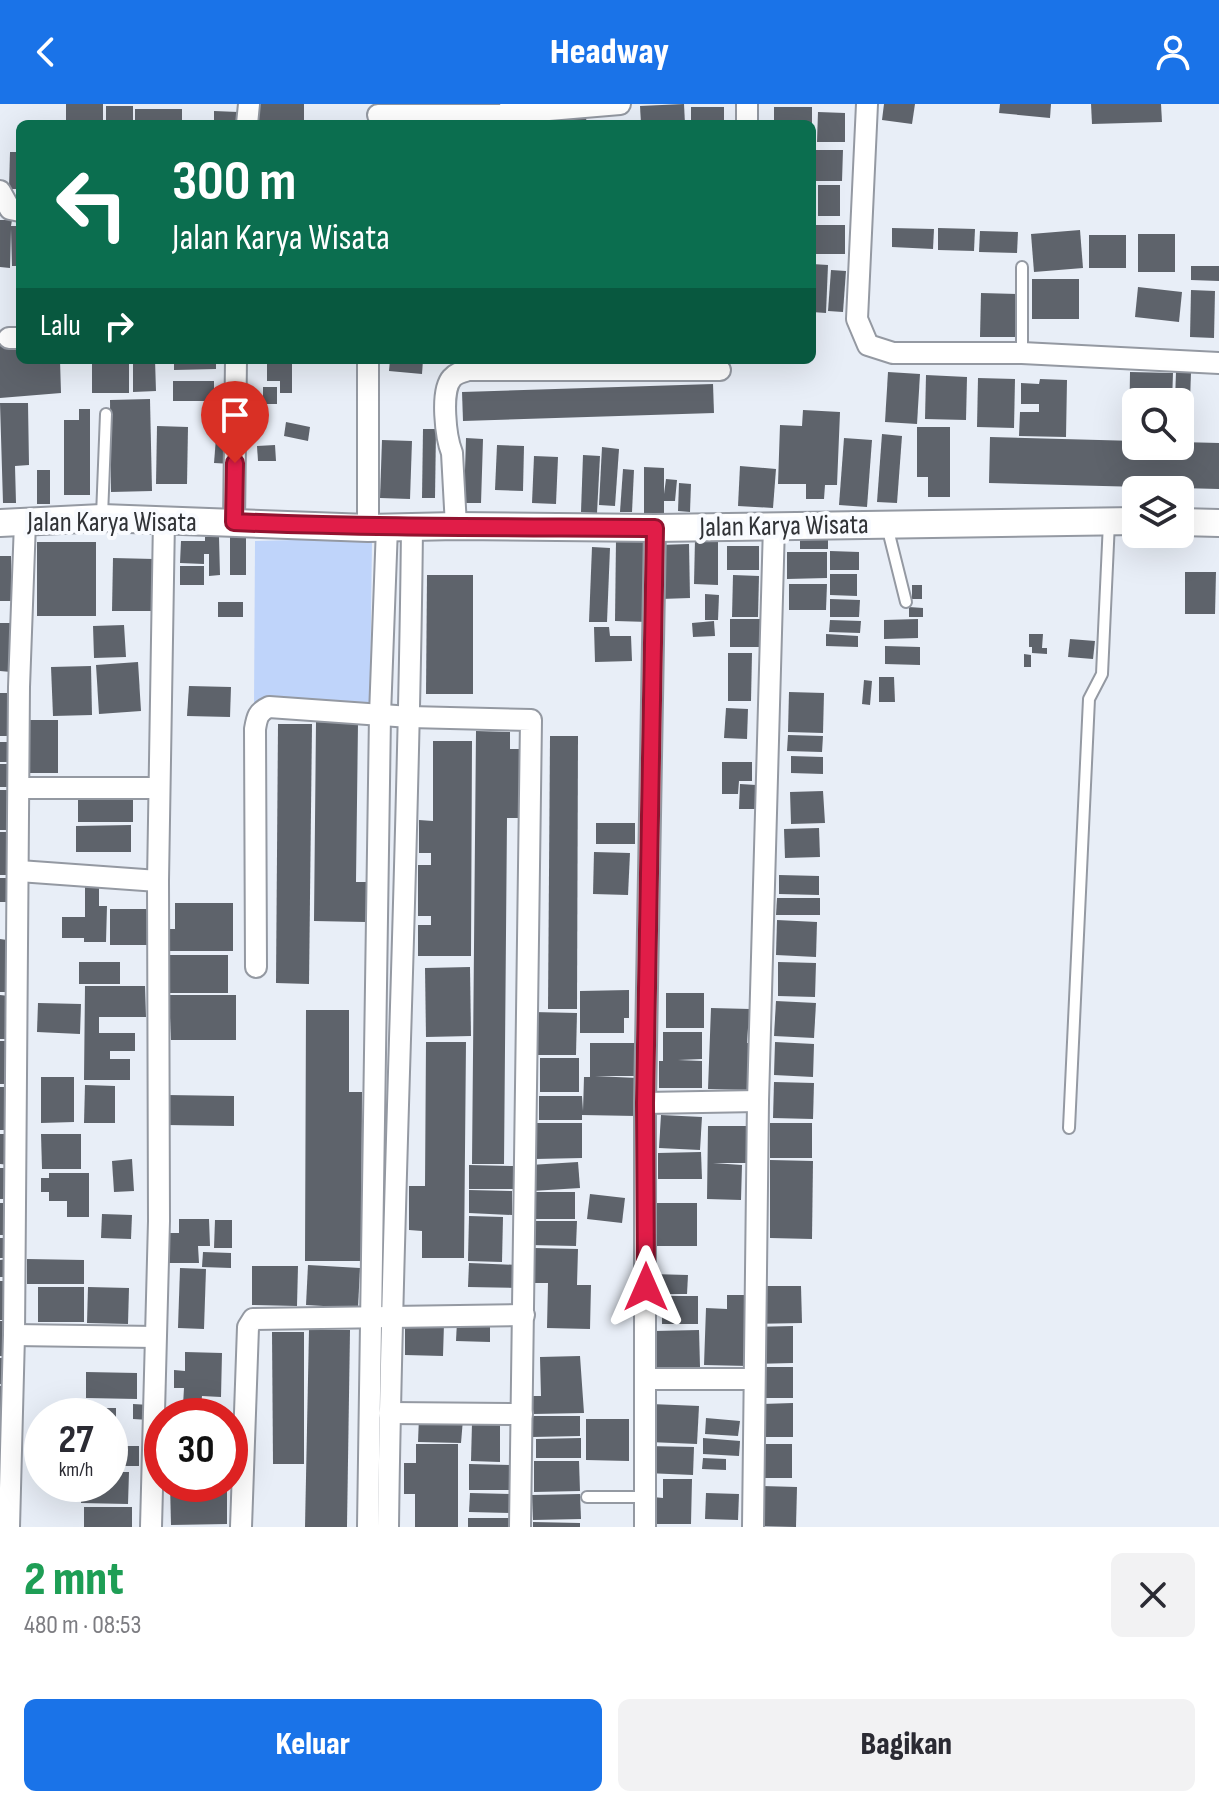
<!DOCTYPE html>
<html lang="id">
<head>
<meta charset="utf-8">
<style>
  :root { --surface:#fff; --page:#f2f2f3; --text:#2b2b33; --muted:#7c7c81; --accent:#1a73e8 }
  body { margin:0; font-family:"Sofia Sans Condensed",sans-serif; background:var(--page); color:var(--text); height:100vh; display:flex; flex-direction:column; font-size:30px; white-space:nowrap }
  * { box-sizing:border-box; margin:0 }
  p { font-size:26px; color:var(--muted) }
  .icon { flex:none; width:44px; height:44px; fill:none; stroke:currentColor; stroke-width:2; stroke-linecap:round; stroke-linejoin:round }
  .map { position:relative; height:1423px; overflow:hidden }
  .sheet { display:flex; flex-direction:column; background:var(--surface); flex:1 }
  .sheet>* { flex:none }
  .hud { position:absolute; left:16px; top:16px; width:800px; height:244px; border-radius:12px; box-shadow:0 8px 32px #0002; background:#0b6e4f; color:#fff; overflow:hidden }
  .buttons { position:absolute; left:1122px; top:284px; display:grid; gap:16px }
  .buttons a { display:grid; place-items:center; width:72px; height:72px; border-radius:12px; background:var(--surface); box-shadow:0 8px 32px #0002; font-size:40px }
  .speed { position:absolute; left:24px; top:1294px; display:flex; gap:16px; font-size:40px; font-weight:700; text-align:center }
  .speed>* { display:grid; place-content:center; width:104px; height:104px; border-radius:50%; background:var(--surface); box-shadow:0 8px 32px #0002; line-height:1 }
  .speed small { font-size:20px; font-weight:400 }
  .speed .limit { border:12px solid #d22; background:#fff; color:#111 }
  .pin { position:absolute; display:grid; place-items:center; width:68px; height:68px; color:#fff; margin:-82px -34px; border-radius:50% 50% 50% 0; rotate:-45deg; box-shadow:0 0 8px #0007 }
  .pin .icon { rotate:45deg }
  .me { position:absolute; width:88px; margin:-44px; rotate:0deg; stroke-linejoin:round; filter:drop-shadow(0 0 6px #0008) }
  .turn { display:flex; align-items:center; gap:28px; height:168px; padding:0 24px; font-size:36px }
  .turn .icon { width:104px; height:104px; stroke-width:2.5 }
  .turn b { display:block; font-size:56px; line-height:68px }
  .then { display:flex; align-items:center; height:76px; padding:0 24px; background:#0003; gap:16px; font-size:30px }
  .round { display:grid; place-items:center; flex:none; width:84px; height:84px; border-radius:12px; background:var(--page) }
  .headline { display:flex; align-items:center; justify-content:space-between; height:136px; padding:0 24px }
  h1 { font-size:48px; font-weight:800; line-height:60px; color:#1e9e55 }
  .action { display:flex; gap:16px; margin-top:auto; padding:16px 24px }
  .action a { flex:1; height:92px; border-radius:12px; background:var(--accent); color:#fff; font-size:32px; font-weight:800; line-height:92px; text-align:center }
  .action a+a { background:var(--page); color:var(--text) }
  header { display:flex; justify-content:space-between; align-items:center; height:104px; padding:0 24px; background:var(--accent); color:#fff; font-size:36px; font-weight:800 }
  .map>svg:first-child { display:block }
</style>
</head>
<body>
<header><svg class="icon" aria-label="back" viewBox="0 0 24 24"><path d="M15 5l-7 7 7 7"/></svg>Headway<svg class="icon" aria-label="person" viewBox="0 0 24 24"><circle cx="12" cy="8" r="4"/><path d="M4 21q1-7 8-7t8 7"/></svg></header>
<div class="map">
<svg width="1219" height="1423" viewBox="0 0 1219 1423">
  <rect width="100%" height="100%" fill="#e8eef7"/>
  <polygon fill="#bfd4fa" points="372,434 370,599 254,601 255,437"/>
  <g fill="#5e636b">
    <rect x="66" y="0" width="37" height="20"/>
    <rect x="256" y="0" width="48" height="20"/>
    <polygon points="684,0 685,20 641,20 640,2"/>
    <polygon points="884,0 915,0 912,20 882,16"/>
    <polygon points="1000,0 1051,0 1050,14 999,9"/>
    <polygon points="1091,0 1161,0 1162,18 1092,20"/>
    <rect x="106" y="2" width="27" height="18"/>
    <rect x="691" y="3" width="33" height="17"/>
    <rect x="774" y="3" width="38" height="17"/>
    <rect x="135" y="5" width="47" height="15"/>
    <polygon points="214,7 238,8 238,20 214,20"/>
    <polygon points="585,8 587,20 568,20 567,11"/>
    <polygon points="818,8 845,9 845,38 817,38"/>
    <rect x="326" y="16" width="24" height="4"/>
    <polygon points="812,46 843,46 842,77 812,77"/>
    <polygon points="10,48 20,48 20,85 9,85"/>
    <rect x="818" y="81" width="22" height="31"/>
    <polygon points="0,116 12,116 11,122 20,122 20,162 12,162 11,125 10,164 0,163"/>
    <rect x="812" y="121" width="33" height="29"/>
    <polygon points="892,124 934,125 933,145 892,143"/>
    <polygon points="938,124 975,125 974,147 938,146"/>
    <polygon points="1080,126 1083,164 1034,168 1031,130"/>
    <polygon points="980,127 1018,128 1017,149 979,148"/>
    <rect x="1138" y="130" width="37" height="38"/>
    <rect x="1089" y="131" width="37" height="33"/>
    <polygon points="812,160 828,161 826,209 812,208"/>
    <polygon points="1191,162 1219,162 1219,177 1191,176"/>
    <polygon points="831,166 846,167 843,208 828,207"/>
    <rect x="1032" y="175" width="47" height="40"/>
    <polygon points="1138,183 1182,188 1179,218 1135,213"/>
    <polygon points="1191,186 1215,187 1214,234 1190,233"/>
    <polygon points="981,189 1017,190 1016,233 980,233"/>
    <polygon points="0,241 20,241 20,256 60,256 61,289 0,294"/>
    <rect x="92" y="256" width="37" height="33"/>
    <polygon points="133,256 155,256 156,287 133,288"/>
    <polygon points="174,256 216,256 216,265 174,266"/>
    <polygon points="390,256 423,256 422,270 389,267"/>
    <polygon points="267,257 292,257 292,289 280,289 280,277 267,277"/>
    <polygon points="888,268 920,270 917,320 885,318"/>
    <polygon points="1130,268 1173,269 1172,298 1136,298 1136,333 1129,333"/>
    <polygon points="1176,268 1191,268 1190,297 1175,297"/>
    <polygon points="926,271 967,273 966,316 925,315"/>
    <polygon points="978,274 1015,275 1014,324 977,323"/>
    <polygon points="1040,275 1067,276 1066,333 1019,332 1020,308 1039,308 1039,300 1021,300 1021,279 1039,280"/>
    <rect x="173" y="277" width="41" height="20"/>
    <polygon points="713,280 714,309 463,317 462,288"/>
    <rect x="263" y="283" width="14" height="17"/>
    <polygon points="150,295 152,387 111,388 110,296"/>
    <polygon points="0,299 28,299 29,361 15,362 16,399 3,399"/>
    <polygon points="79,305 90,305 90,391 64,391 64,316 79,316"/>
    <polygon points="803,306 840,308 837,381 825,381 824,395 806,395 806,380 778,380 780,321 802,322"/>
    <polygon points="286,318 310,323 308,337 284,332"/>
    <polygon points="157,322 188,323 187,380 156,380"/>
    <polygon points="917,323 950,323 950,393 928,393 928,373 917,373"/>
    <polygon points="423,325 436,325 435,394 422,394"/>
    <polygon points="882,330 902,332 897,399 877,398"/>
    <polygon points="990,333 1136,337 1136,342 1180,342 1180,338 1219,339 1219,385 989,379"/>
    <polygon points="216,334 234,335 232,360 214,359"/>
    <polygon points="466,334 483,335 481,399 464,399"/>
    <polygon points="844,334 872,336 867,403 839,401"/>
    <polygon points="382,336 412,337 410,395 380,394"/>
    <polygon points="275,341 276,357 258,357 257,342"/>
    <polygon points="497,341 524,342 523,387 495,386"/>
    <polygon points="602,343 619,345 615,402 599,401"/>
    <polygon points="583,351 600,352 597,409 581,408"/>
    <polygon points="534,352 558,353 556,400 532,399"/>
    <polygon points="740,362 776,365 773,404 738,402"/>
    <polygon points="644,363 664,364 664,390 666,375 677,376 675,397 664,397 664,411 644,410"/>
    <polygon points="623,365 634,366 632,408 620,408"/>
    <rect x="37" y="366" width="13" height="34"/>
    <polygon points="679,379 691,380 690,408 678,407"/>
    <rect x="230" y="431" width="16" height="40"/>
    <polygon points="205,433 219,433 220,471 209,472 209,450 204,450 204,460 180,459 181,437 205,437"/>
    <polygon points="800,434 828,435 828,445 800,445"/>
    <polygon points="695,435 718,436 718,481 694,480"/>
    <polygon points="616,436 650,436 649,518 615,517"/>
    <rect x="37" y="438" width="59" height="74"/>
    <polygon points="689,440 690,494 661,495 659,441"/>
    <rect x="727" y="442" width="32" height="24"/>
    <polygon points="592,443 610,444 607,518 589,518"/>
    <polygon points="830,447 859,448 859,466 830,466"/>
    <polygon points="787,448 827,448 827,474 787,475"/>
    <polygon points="0,452 11,452 12,497 0,497"/>
    <polygon points="113,454 154,455 153,507 112,507"/>
    <rect x="180" y="462" width="24" height="19"/>
    <polygon points="1185,468 1216,468 1215,510 1185,510"/>
    <polygon points="830,470 857,470 857,492 830,491"/>
    <polygon points="427,471 473,471 473,590 426,590"/>
    <polygon points="733,471 759,472 758,513 732,513"/>
    <polygon points="789,480 827,480 826,506 789,506"/>
    <rect x="912" y="481" width="10" height="14"/>
    <polygon points="705,490 719,491 718,516 705,516"/>
    <polygon points="830,495 860,496 859,513 830,513"/>
    <rect x="218" y="498" width="25" height="15"/>
    <polygon points="909,503 923,504 923,513 909,513"/>
    <rect x="730" y="515" width="31" height="28"/>
    <polygon points="918,515 918,534 884,535 884,516"/>
    <polygon points="830,516 861,517 860,529 829,528"/>
    <polygon points="714,517 715,532 693,533 692,519"/>
    <polygon points="0,519 12,519 11,568 0,567"/>
    <polygon points="124,521 126,553 94,554 93,522"/>
    <polygon points="594,523 609,523 610,532 631,532 632,557 595,558"/>
    <polygon points="826,530 858,532 858,543 826,542"/>
    <polygon points="1029,530 1043,530 1042,544 1047,544 1047,550 1032,549 1032,543 1029,543"/>
    <polygon points="1070,535 1095,537 1093,555 1068,553"/>
    <polygon points="885,542 920,543 920,561 885,560"/>
    <polygon points="728,549 752,549 751,597 728,597"/>
    <polygon points="1024,550 1031,551 1031,563 1024,563"/>
    <polygon points="138,558 141,607 99,610 96,561"/>
    <polygon points="91,562 92,611 53,612 51,563"/>
    <polygon points="879,573 894,573 895,598 879,598"/>
    <polygon points="864,576 872,577 870,601 862,600"/>
    <polygon points="189,582 231,583 230,613 187,612"/>
    <polygon points="789,588 824,589 823,629 788,628"/>
    <rect x="0" y="589" width="9" height="43"/>
    <polygon points="726,604 748,605 747,635 724,634"/>
    <rect x="28" y="616" width="30" height="53"/>
    <polygon points="316,618 358,619 356,778 366,778 366,818 314,817"/>
    <polygon points="278,620 312,620 309,880 276,879"/>
    <polygon points="476,627 510,628 510,645 523,645 522,714 507,714 504,1060 472,1060"/>
    <polygon points="788,631 823,632 822,648 787,647"/>
    <polygon points="550,632 578,632 577,905 548,905"/>
    <polygon points="433,637 472,637 471,852 418,852 418,821 431,821 431,812 418,812 418,761 431,761 431,749 419,749 419,716 433,717"/>
    <rect x="0" y="638" width="11" height="20"/>
    <polygon points="791,652 823,653 823,670 791,669"/>
    <polygon points="722,658 752,658 752,677 739,677 738,690 722,690"/>
    <rect x="0" y="660" width="12" height="23"/>
    <polygon points="740,680 756,681 755,705 739,705"/>
    <polygon points="0,686 10,686 9,726 0,726"/>
    <polygon points="823,687 825,719 791,720 790,688"/>
    <rect x="78" y="691" width="55" height="27"/>
    <rect x="596" y="719" width="39" height="21"/>
    <polygon points="131,721 131,748 76,748 76,722"/>
    <polygon points="819,724 820,753 785,754 784,725"/>
    <rect x="0" y="728" width="10" height="43"/>
    <polygon points="594,748 630,749 628,791 593,790"/>
    <polygon points="779,771 819,772 819,791 779,790"/>
    <rect x="0" y="774" width="11" height="24"/>
    <polygon points="85,782 99,783 99,802 107,802 106,838 84,838 84,834 62,834 62,813 85,813"/>
    <polygon points="777,794 820,794 820,811 776,811"/>
    <polygon points="175,799 233,799 233,847 162,847 162,825 175,825"/>
    <rect x="110" y="805" width="37" height="36"/>
    <polygon points="777,816 817,818 816,853 776,851"/>
    <polygon points="0,835 7,836 6,888 0,888"/>
    <rect x="163" y="851" width="65" height="38"/>
    <rect x="79" y="858" width="41" height="22"/>
    <polygon points="778,858 816,859 815,893 778,892"/>
    <polygon points="470,863 471,932 426,933 425,864"/>
    <polygon points="85,882 145,882 146,913 99,913 99,929 135,929 135,947 110,947 110,955 130,955 130,976 84,976"/>
    <polygon points="629,886 629,914 624,914 624,929 580,929 580,887"/>
    <rect x="666" y="889" width="38" height="35"/>
    <polygon points="0,891 9,892 7,935 0,935"/>
    <polygon points="169,891 236,891 236,936 171,936"/>
    <polygon points="776,897 816,899 814,934 774,932"/>
    <polygon points="38,899 81,900 80,930 37,928"/>
    <polygon points="711,904 750,905 750,912 755,912 754,924 748,924 747,939 756,939 749,986 708,985"/>
    <polygon points="306,906 349,906 349,988 362,988 361,1157 305,1157"/>
    <polygon points="533,908 577,909 576,951 532,951"/>
    <polygon points="663,928 702,928 702,955 678,956 702,957 702,984 659,984 659,957 663,957"/>
    <rect x="0" y="937" width="9" height="43"/>
    <polygon points="426,938 466,938 464,1154 422,1154 422,1127 409,1126 409,1082 425,1082"/>
    <polygon points="775,938 814,940 813,973 774,971"/>
    <polygon points="590,939 638,939 638,972 595,972 637,974 636,1012 582,1011 582,1016 539,1016 539,992 582,992 583,1007 584,973 590,973"/>
    <rect x="540" y="954" width="39" height="34"/>
    <polygon points="41,973 74,973 74,1018 41,1019"/>
    <polygon points="774,978 814,979 813,1015 773,1014"/>
    <polygon points="85,981 115,982 115,1019 84,1019"/>
    <polygon points="0,983 11,983 10,1026 0,1026"/>
    <polygon points="167,991 234,992 234,1022 167,1021"/>
    <polygon points="661,1011 702,1013 700,1046 659,1044"/>
    <polygon points="534,1019 582,1019 582,1054 535,1055"/>
    <rect x="770" y="1019" width="42" height="35"/>
    <polygon points="708,1022 746,1022 746,1059 713,1059 742,1061 741,1096 707,1095"/>
    <polygon points="0,1030 12,1030 11,1061 0,1060"/>
    <polygon points="41,1030 81,1030 81,1065 42,1065"/>
    <polygon points="701,1048 702,1075 658,1075 658,1049"/>
    <polygon points="132,1055 134,1087 114,1088 112,1057"/>
    <polygon points="770,1056 813,1057 812,1135 770,1134"/>
    <polygon points="578,1058 580,1084 532,1087 530,1061"/>
    <polygon points="469,1061 513,1062 513,1085 469,1085"/>
    <polygon points="0,1064 12,1064 11,1095 0,1095"/>
    <polygon points="49,1069 89,1069 89,1113 67,1113 67,1097 49,1097 49,1088 41,1088 41,1074 49,1074"/>
    <polygon points="469,1086 512,1087 512,1111 469,1109"/>
    <polygon points="529,1088 575,1088 575,1115 528,1115"/>
    <polygon points="590,1090 625,1094 622,1119 587,1115"/>
    <rect x="0" y="1099" width="9" height="32"/>
    <rect x="656" y="1099" width="41" height="43"/>
    <polygon points="102,1110 132,1111 131,1135 101,1134"/>
    <polygon points="469,1112 503,1113 502,1158 468,1157"/>
    <polygon points="179,1115 209,1115 210,1142 198,1142 199,1159 165,1159 165,1129 179,1129"/>
    <polygon points="215,1116 232,1116 232,1144 214,1144"/>
    <polygon points="529,1117 577,1117 576,1142 529,1141"/>
    <rect x="0" y="1134" width="9" height="20"/>
    <polygon points="534,1144 578,1145 577,1181 591,1181 590,1225 547,1224 548,1179 534,1179"/>
    <polygon points="203,1148 231,1149 231,1164 202,1163"/>
    <polygon points="9,1155 9,1173 0,1173 0,1156"/>
    <polygon points="27,1155 84,1156 84,1180 27,1180"/>
    <polygon points="469,1159 518,1161 517,1184 468,1183"/>
    <polygon points="308,1161 360,1164 358,1204 306,1201"/>
    <polygon points="252,1162 298,1162 297,1202 252,1201"/>
    <polygon points="180,1164 206,1165 204,1225 178,1224"/>
    <polygon points="651,1170 688,1171 687,1190 651,1190"/>
    <rect x="0" y="1177" width="5" height="39"/>
    <polygon points="756,1182 801,1182 802,1219 756,1220"/>
    <rect x="38" y="1183" width="46" height="35"/>
    <polygon points="88,1183 129,1184 128,1220 87,1219"/>
    <polygon points="727,1191 745,1191 745,1205 749,1205 748,1262 704,1261 706,1204 727,1205"/>
    <rect x="662" y="1192" width="36" height="28"/>
    <polygon points="0,1217 7,1217 6,1252 0,1252"/>
    <polygon points="457,1217 490,1218 490,1238 456,1237"/>
    <polygon points="405,1218 444,1219 443,1252 405,1251"/>
    <polygon points="793,1222 793,1259 757,1260 757,1223"/>
    <polygon points="309,1226 350,1226 347,1423 305,1423"/>
    <polygon points="699,1226 700,1263 655,1263 654,1227"/>
    <polygon points="272,1228 304,1228 304,1360 273,1360"/>
    <polygon points="185,1248 222,1249 221,1293 202,1292 201,1302 183,1301 184,1284 174,1284 174,1266 185,1267"/>
    <polygon points="580,1252 584,1309 533,1310 532,1292 541,1292 540,1253"/>
    <rect x="0" y="1254" width="4" height="26"/>
    <rect x="757" y="1263" width="36" height="31"/>
    <polygon points="86,1268 137,1269 137,1295 86,1294"/>
    <rect x="0" y="1282" width="5" height="28"/>
    <polygon points="793,1299 793,1333 759,1333 758,1300"/>
    <polygon points="133,1300 150,1301 149,1316 133,1315"/>
    <polygon points="651,1300 699,1302 697,1340 649,1338"/>
    <polygon points="182,1303 223,1306 223,1312 181,1312"/>
    <polygon points="84,1304 116,1304 116,1342 110,1342 110,1312 84,1312"/>
    <polygon points="532,1312 580,1312 580,1332 532,1333"/>
    <polygon points="419,1313 463,1315 461,1339 418,1338"/>
    <polygon points="706,1314 740,1317 738,1332 705,1330"/>
    <polygon points="586,1315 629,1315 629,1357 586,1356"/>
    <polygon points="472,1319 500,1320 500,1358 471,1357"/>
    <polygon points="581,1334 581,1354 536,1354 536,1335"/>
    <polygon points="703,1334 740,1337 739,1352 703,1350"/>
    <polygon points="416,1340 458,1340 458,1423 415,1423 415,1390 404,1390 404,1359 416,1359"/>
    <rect x="755" y="1340" width="37" height="34"/>
    <polygon points="123,1342 139,1342 139,1362 122,1362"/>
    <polygon points="647,1342 694,1343 693,1371 646,1369"/>
    <polygon points="703,1354 726,1355 726,1366 702,1365"/>
    <polygon points="534,1357 579,1357 580,1387 534,1388"/>
    <polygon points="469,1360 512,1361 512,1386 469,1386"/>
    <polygon points="110,1368 129,1368 128,1400 81,1399 81,1380 110,1380"/>
    <polygon points="663,1375 692,1375 691,1420 652,1420 653,1393 663,1394"/>
    <polygon points="170,1380 227,1380 227,1420 171,1421"/>
    <polygon points="758,1382 797,1383 796,1423 757,1422"/>
    <polygon points="470,1389 512,1390 512,1409 469,1408"/>
    <polygon points="706,1389 739,1390 738,1416 705,1415"/>
    <polygon points="580,1390 581,1415 533,1416 532,1391"/>
    <rect x="84" y="1403" width="48" height="20"/>
    <rect x="468" y="1414" width="45" height="9"/>
    <polygon points="533,1418 580,1419 580,1423 533,1423"/>
  </g>
  <g fill="none" stroke-linecap="round" stroke-linejoin="round">
    <defs>
      <g id="service">
        <polyline points="1022,163 1022,249"/>
        <polyline points="102,412 106,310"/>
        <polyline points="887,422 906,498"/>
        <polyline points="1069,1024 1089,595 1102,570 1109,418"/>
        <polyline points="587,1393 646,1393"/>
      </g>
      <g id="minor">
        <polyline points="867,0 857,215 868,241 893,249 1022,249 1219,259"/>
        <polyline points="378,11 501,10 620,0"/>
        <polyline points="247,20 249,0"/>
        <polyline points="747,20 747,0"/>
        <polyline points="0,87 10,105 20,107"/>
        <polyline points="9,234 20,234"/>
        <polyline points="234,418 236,256"/>
        <path d="M456 422 452 349C446 334 440 287 452 274 456 269 462 268 469 266H720"/>
        <polyline points="368,424 368,256"/>
        <polyline points="20,684 158,684"/>
        <polyline points="19,767 158,777"/>
        <path d="M256 863 255 625C257 613 258 608 269 603L410 613 531 616 520 1423"/>
        <polyline points="645,999 758,997"/>
        <polyline points="14,1231 155,1233"/>
        <polyline points="647,1275 754,1275"/>
        <polyline points="389,1309 522,1310"/>
        <polyline points="9,1423 14,1231 19,583 25,418"/>
        <polyline points="151,1423 159,1117 158,777 164,415"/>
        <polyline points="241,1423 248,1223 253,1215 524,1211"/>
        <polyline points="368,1423 380,611 387,423"/>
        <path d="M388 1423C392 1090 409 756 412 423"/>
        <polyline points="645,1423 645,999 655,424"/>
        <polyline points="753,1423 758,997 774,421"/>
      </g>
      <g id="tertiary">
        <polyline points="1180,418 1219,419"/>
        <polyline points="0,419 102,414 368,424 456,422 655,424 1136,417"/>
      </g>
    </defs>
    <use href="#service" stroke="#9499a2" stroke-width="14"/>
    <use href="#minor" stroke="#9499a2" stroke-width="24"/>
    <use href="#tertiary" stroke="#9499a2" stroke-width="30"/>
    <use href="#service" stroke="#fff" stroke-width="10"/>
    <use href="#minor" stroke="#fff" stroke-width="20"/>
    <use href="#tertiary" stroke="#fff" stroke-width="26"/>
  </g>
  <g fill="none" stroke-linecap="round" stroke-linejoin="round">
    <defs>
      <path id="route" d="M235 359 234 418C374 424 514 423 655 424L645 999 646 1183"/>
    </defs>
    <use href="#route" stroke="#92132f" stroke-width="20"/>
    <use href="#route" stroke="#e11d48" stroke-width="14"/>
  </g>
  <g text-anchor="middle" dominant-baseline="central" stroke-width="8" stroke-linejoin="round" paint-order="stroke">
    <g font-size="28" fill="#313337" stroke="#f9fbff">
      <text x="112" y="418">Jalan Karya Wisata</text>
      <text transform="translate(784 422) rotate(-1)">Jalan Karya Wisata</text>
    </g>
  </g>
</svg>
<div class="buttons">
<a><svg class="icon" aria-label="search" viewBox="0 0 24 24"><circle cx="10" cy="10" r="6"/><path d="M15 15l6 6"/></svg></a>
<a><svg class="icon" aria-label="layers" viewBox="0 0 24 24"><path d="M12 4l9 5-9 5-9-5zM3 14l9 5 9-5"/></svg></a>
</div>
<div class="speed"><div>27<small>km/h</small></div><div class="limit">30</div></div>
<div class="pin" style="left:235px;top:359px;background:#d93025"><svg class="icon" aria-label="arrive" viewBox="0 0 24 24"><path d="M6 21V4h12l-3 4 3 4H6"/></svg></div>
<svg class="me" style="left:646px;top:1183px" viewBox="-20 -20 40 40"><path d="M0-17L14 15 0 8-14 15z" fill="#e11d48" stroke="#fff" stroke-width="4"/></svg>
<div class="hud">
<div class="turn"><svg class="icon" aria-label="left" viewBox="0 0 24 24"><path d="M17 20v-9H6M10 6l-5 5 5 5"/></svg><div><b>300 m</b>Jalan Karya Wisata</div></div>
<div class="then">Lalu<svg class="icon" aria-label="right" viewBox="0 0 24 24"><path d="M7 20v-9h11M14 6l5 5-5 5"/></svg></div>
</div>
</div>
<section class="sheet">
<div class="headline"><div><h1>2 mnt</h1><p>480 m · 08:53</p></div><a class="round"><svg class="icon" aria-label="close" viewBox="0 0 24 24"><path d="M6 6l12 12M18 6L6 18"/></svg></a></div>
<div class="action"><a>Keluar</a><a>Bagikan</a></div>
</section>
</body>
</html>
